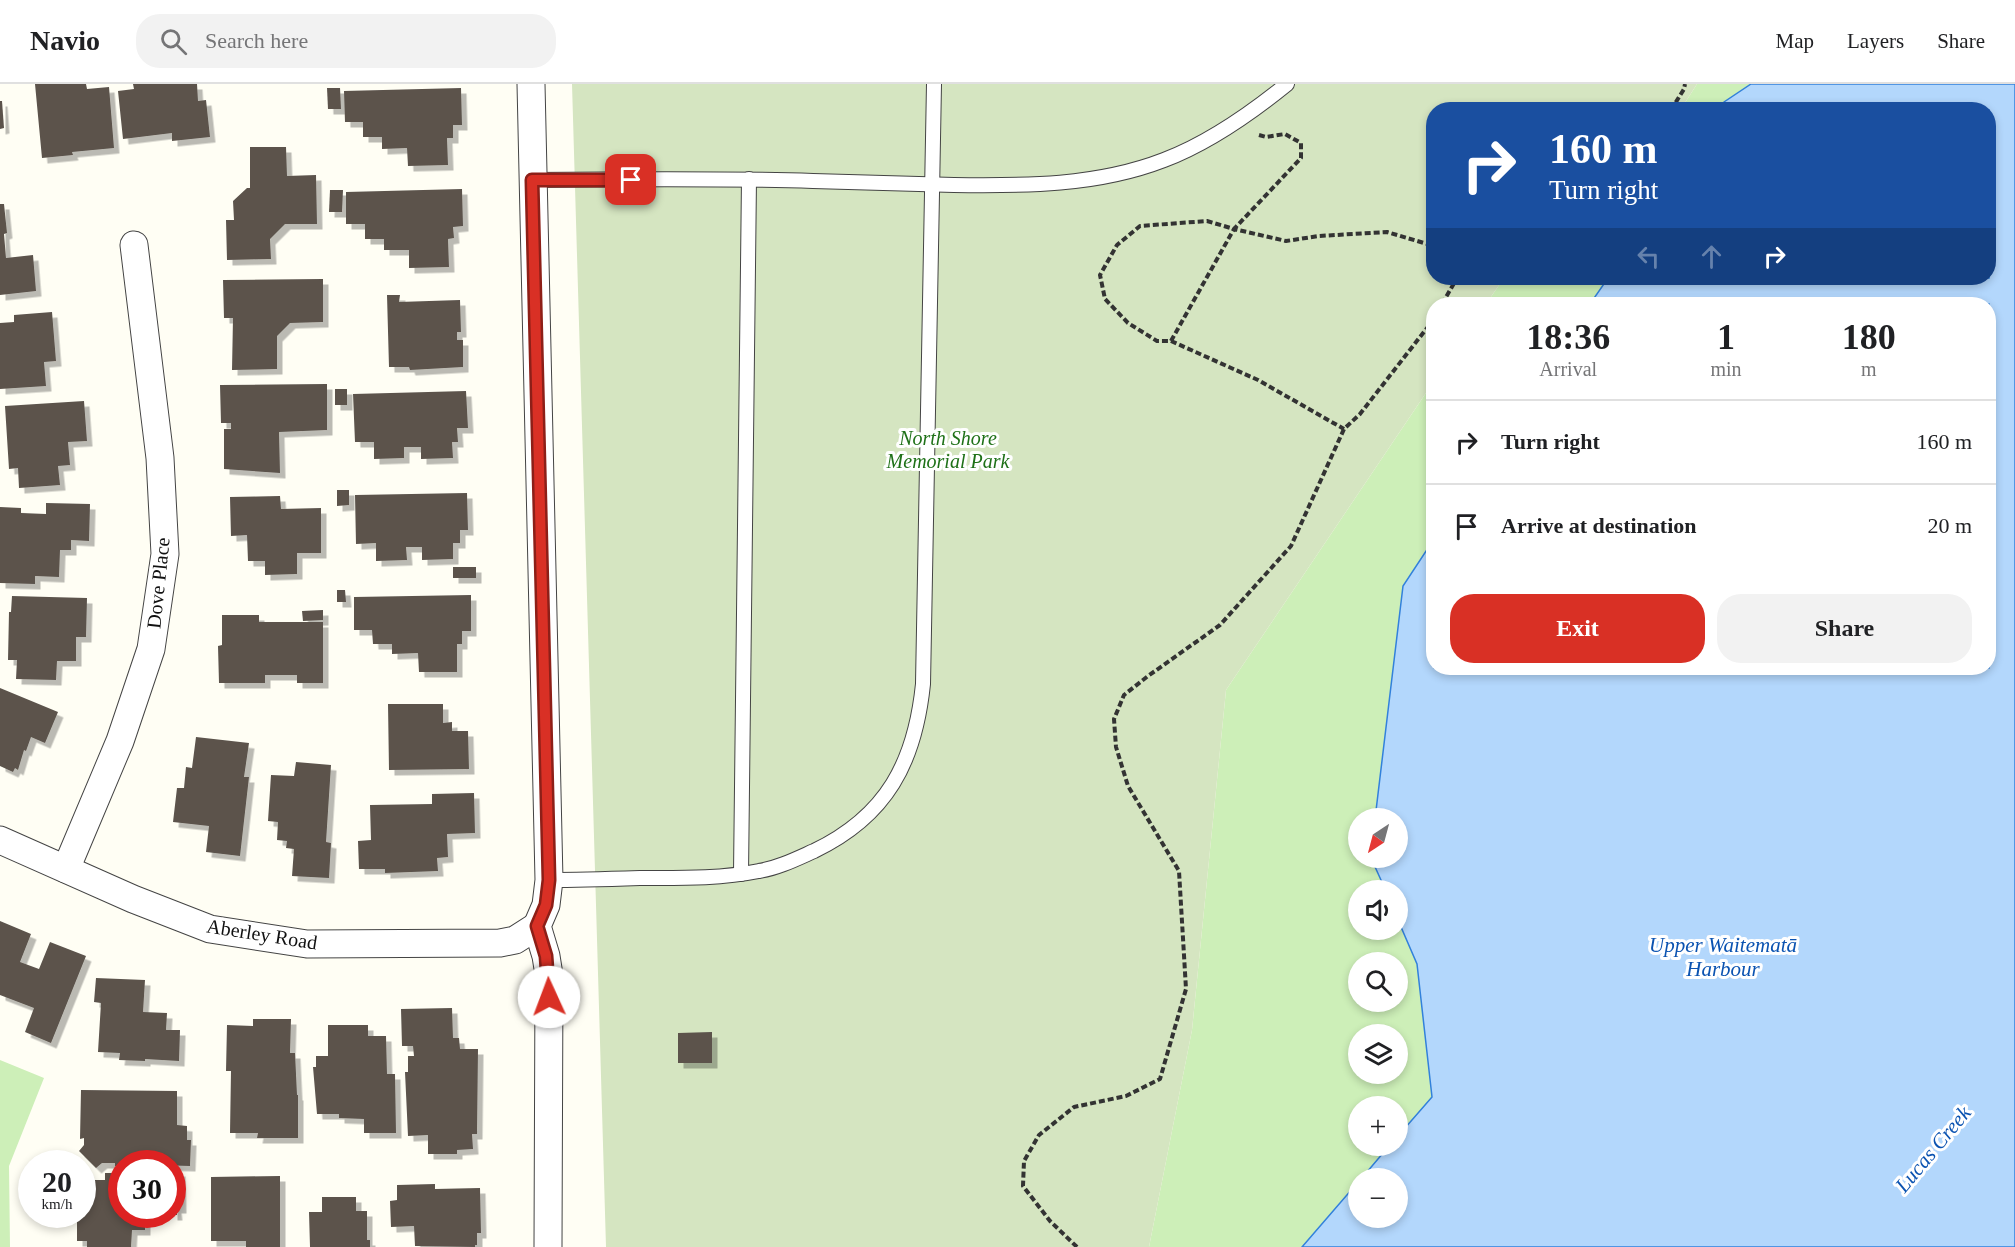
<!DOCTYPE html>
<html lang="en">
<head>
<meta charset="utf-8">
<style>
  :root { --surface:#fff; --page:#f2f2f2; --text:#202124; --muted:#757577; --line:#e0e0e0; --accent:#d93025 }
  body { margin:0; font-family:Georgia,serif; background:var(--page); color:var(--text); height:100vh; display:flex; flex-direction:column; font-size:22px; white-space:nowrap }
  * { box-sizing:border-box; margin:0 }
  p { font-size:20px; color:var(--muted) }
  .icon { flex:none; width:33px; height:33px; fill:none; stroke:currentColor; stroke-width:2; stroke-linecap:round; stroke-linejoin:round }
  .map { position:relative; flex:1; overflow:hidden }
  .panel { position:absolute; left:1426px; top:213px; width:570px; height:378px; display:flex; flex-direction:column; background:var(--surface); border-radius:24px; box-shadow:0 3px 9px #0003 }
  .panel>* { flex:none }
  .banner { position:absolute; left:1426px; top:18px; width:570px; height:183px; border-radius:24px; box-shadow:0 3px 9px #0003; background:#1a4fa0; color:#fff; overflow:hidden }
  .needle { width:39px; rotate:216deg }
  .tools { position:absolute; left:1348px; top:724px; display:grid; gap:12px }
  .tools a { display:grid; place-items:center; width:60px; height:60px; border-radius:50%; background:var(--surface); box-shadow:0 3px 9px #0003; font-size:30px }
  .speed { position:absolute; left:18px; top:1066px; display:flex; gap:12px; font-size:30px; font-weight:700; text-align:center }
  .speed>* { display:grid; place-content:center; width:78px; height:78px; border-radius:50%; background:var(--surface); box-shadow:0 3px 9px #0003; line-height:1 }
  .speed small { font-size:15px; font-weight:400 }
  .speed .limit { border:9px solid #d22; background:#fff; color:#111 }
  .pin { position:absolute; display:grid; place-items:center; width:51px; height:51px; color:#fff; margin:-26px; border-radius:12px; box-shadow:0 3px 9px #0006 }
  .me { position:absolute; width:66px; margin:-33px; rotate:358deg; stroke-linejoin:round; filter:drop-shadow(0 0 4px #0008) }
  .turn { display:flex; align-items:center; gap:21px; height:126px; padding:0 24px; font-size:27px }
  .turn .icon { width:78px; height:78px; stroke-width:2.5 }
  .turn b { display:block; font-size:42px; line-height:51px }
  .lanes { display:flex; align-items:center; height:57px; padding:0 24px; background:#0003; justify-content:center; gap:30px; direction:ltr }
  .lanes .off { opacity:.35 }
  .eta { display:flex; justify-content:space-evenly; align-items:center; height:102px; text-align:center }
  .eta b { font-size:36px; font-weight:800; line-height:42px }
  .primary-button { display:flex; gap:12px; margin-top:auto; padding:12px 24px }
  .primary-button a { flex:1; height:69px; border-radius:24px; background:var(--accent); color:#fff; font-size:24px; font-weight:800; line-height:69px; text-align:center }
  .primary-button a+a { background:var(--page); color:var(--text) }
  ul { padding:0; list-style:none }
  li { display:flex; align-items:center; gap:18px; height:84px; padding:0 24px; border-top:2px solid var(--line) }
  li div { flex:1 }
  li b { display:block; font-size:22px }
  li em { font-style:normal }
  header { display:flex; align-items:center; gap:36px; box-sizing:border-box; height:84px; padding:0 30px; background:var(--surface); border-bottom:2px solid var(--line) }
  header strong { font-size:28px }
  nav { display:flex; gap:33px; margin-inline-start:auto; font-size:21px }
  .search { width:420px; height:54px; background:var(--page); display:flex; align-items:center; gap:15px; box-sizing:border-box; padding:0 21px; border-radius:24px; color:var(--muted); font-size:22px }
  .map>svg:first-child { display:block }
</style>
</head>
<body>
<header>
<strong>Navio</strong>
<div class="search"><svg class="icon" aria-label="search" viewBox="0 0 24 24"><circle cx="10" cy="10" r="6"/><path d="M15 15l6 6"/></svg>Search here</div>
<nav><a>Map</a><a>Layers</a><a>Share</a></nav>
</header>
<div class="map">
<svg width="2015" height="1163" viewBox="0 0 2015 1163">
  <defs>
    <filter id="shadow"><feDropShadow dx="5.5" dy="5.5" stdDeviation="0" flood-color="#0004"/></filter>
  </defs>
  <rect width="100%" height="100%" fill="#fffef4"/>
  <g fill="#cdefb8" fill-rule="evenodd">
    <path d="M1697 0H2015V1163H1149L1192 946 1226 606 1434 297V584H1989V220H1486L1504 194H1989V26L1681 25ZM1359 735H1398V774H1359ZM1359 807H1398V846H1359ZM1359 879H1398V918H1359ZM1359 951H1398V990H1359ZM1359 1023H1398V1062H1359ZM1359 1095H1398V1134H1359Z"/>
    <polygon points="0,976 44,994 9,1082 10,1163 0,1163"/>
  </g>
  <polygon fill="#d5e5c1" points="572,0 1697,0 1681,25 1434,26 1434,194 1504,194 1486,220 1434,220 1434,297 1226,606 1192,946 1149,1163 606,1163"/>
  <polygon fill="#b3d7fc" stroke="#3281db" stroke-width="1.5" points="1751,0 2015,0 2015,1163 1302,1163 1359,1097 1359,1134 1398,1134 1398,1095 1361,1095 1389,1062 1398,1062 1398,1052 1432,1013 1417,880 1398,836 1398,807 1386,807 1371,774 1398,774 1398,735 1375,735 1403,502 1434,455 1434,584 1989,584 1989,220 1590,220 1608,194 1989,194 1989,26 1719,25 1724,18"/>
  <g fill="#5b534c" filter="url(#shadow)">
    <polygon points="35,0 86,0 87,5 109,3 114,64 72,68 73,71 42,74"/>
    <polygon points="133,0 197,0 198,17 206,16 210,53 172,57 172,49 123,55 118,7 134,5"/>
    <polygon points="327,4 340,4 341,25 328,25"/>
    <polygon points="461,4 462,41 453,41 453,54 447,54 448,81 408,82 407,64 382,65 382,53 363,53 363,38 345,38 344,7"/>
    <polygon points="0,17 2,17 4,44 0,45"/>
    <polygon points="250,63 286,63 287,92 316,91 317,140 285,140 270,155 271,175 227,176 226,136 234,136 233,117 247,104 250,104"/>
    <polygon points="462,105 463,142 453,143 454,154 448,155 449,183 409,184 409,166 384,166 384,155 365,155 365,140 346,140 346,108"/>
    <polygon points="330,106 343,106 342,128 329,128"/>
    <polygon points="0,120 4,120 7,149 4,150 6,174 33,171 36,207 0,211"/>
    <polygon points="323,195 323,238 290,239 277,252 277,285 232,286 233,234 224,234 223,196"/>
    <polygon points="387,211 400,211 399,218 460,216 461,248 457,248 457,256 463,256 463,283 410,286 409,283 389,283"/>
    <polygon points="52,228 56,277 44,278 46,302 0,305 0,239 14,238 14,231"/>
    <polygon points="327,300 327,346 279,348 280,389 224,385 224,345 231,345 231,339 221,339 220,301"/>
    <rect x="335" y="305" width="12" height="16"/>
    <polygon points="466,307 468,344 457,344 458,358 452,358 453,374 421,375 421,363 404,363 404,374 374,375 374,358 355,358 353,310"/>
    <polygon points="84,317 87,357 68,358 70,381 58,382 60,401 19,404 18,384 9,385 5,322"/>
    <polygon points="337,406 349,406 349,421 337,422"/>
    <polygon points="467,409 468,446 460,446 460,459 453,459 453,475 422,476 422,463 406,463 407,476 376,477 376,459 356,460 355,411"/>
    <polygon points="280,412 281,425 321,424 321,469 297,469 297,490 265,491 265,477 248,477 247,451 231,452 230,413"/>
    <polygon points="46,419 90,420 89,457 71,456 71,466 60,466 59,493 35,492 35,500 0,499 0,423 21,424 21,429 46,430"/>
    <rect x="453" y="483" width="23" height="11"/>
    <polygon points="337,506 345,506 346,518 337,518"/>
    <polygon points="471,511 471,547 462,547 462,560 457,560 457,588 419,588 418,569 392,570 392,560 373,560 372,546 354,546 354,513"/>
    <polygon points="12,512 87,514 86,553 76,553 76,577 57,577 56,596 16,595 17,576 8,576 9,528 11,528"/>
    <polygon points="323,526 323,536 303,537 302,527"/>
    <polygon points="222,531 259,531 259,538 323,538 323,599 297,599 297,591 265,591 265,599 219,599 218,562 222,561"/>
    <polygon points="0,604 58,628 45,659 31,653 26,667 24,666 18,686 15,684 13,688 0,682"/>
    <polygon points="388,620 443,620 443,639 452,638 452,647 468,647 469,685 389,686"/>
    <polygon points="196,653 249,659 244,693 249,693 240,772 206,768 209,742 173,738 177,704 184,704 186,683 192,684"/>
    <polygon points="296,678 331,681 326,758 331,759 329,794 292,792 294,765 286,764 287,757 277,756 278,738 268,737 271,691 294,692"/>
    <polygon points="474,709 475,749 447,750 448,773 437,774 438,787 385,789 385,785 359,785 358,757 371,756 370,721 432,720 432,710"/>
    <polygon points="0,837 31,850 20,878 39,885 50,858 86,872 51,959 25,948 34,924 0,911"/>
    <polygon points="96,894 145,896 143,928 167,929 166,946 180,946 179,977 145,975 145,977 119,976 120,969 98,968 101,919 94,918"/>
    <polygon points="452,924 453,954 459,954 460,965 478,965 477,1050 472,1050 473,1065 457,1066 457,1070 428,1070 428,1051 408,1052 405,988 408,988 408,972 414,972 413,962 402,962 401,925"/>
    <polygon points="253,935 291,935 290,969 295,969 297,1011 298,1011 298,1054 257,1054 258,1049 230,1049 231,987 226,987 227,941 253,942"/>
    <polygon points="328,941 368,941 368,952 386,952 387,990 395,990 396,1049 364,1049 364,1035 339,1034 339,1030 317,1030 313,983 316,983 316,972 328,972"/>
    <polygon points="712,948 712,979 678,979 678,949"/>
    <polygon points="81,1006 177,1007 177,1041 187,1042 187,1056 191,1056 190,1082 122,1080 122,1082 115,1082 115,1079 102,1079 96,1084 79,1067 84,1061 84,1054 80,1055"/>
    <polygon points="180,1087 181,1124 176,1124 177,1131 172,1131 172,1088"/>
    <polygon points="105,1089 122,1089 122,1131 145,1131 145,1146 132,1146 131,1163 87,1163 87,1157 77,1157 77,1131 82,1131 82,1110 95,1109 95,1096 105,1096"/>
    <polygon points="280,1092 280,1163 246,1163 246,1157 211,1157 211,1093"/>
    <polygon points="435,1100 435,1105 480,1104 481,1149 477,1149 477,1161 475,1161 475,1163 415,1162 414,1142 391,1143 390,1117 397,1116 397,1101"/>
    <polygon points="322,1113 356,1113 356,1127 367,1127 367,1156 370,1156 370,1163 310,1163 309,1128 322,1128"/>
  </g>
  <g fill="none" stroke-linecap="round" stroke-linejoin="round">
    <defs>
      <g id="lane">
        <path d="M532 96C626 95 720 94 813 97 860 98 907 100 954 101 1024 102 1097 102 1164 76 1209 59 1250 30 1287 0"/>
        <polyline points="741,790 749,95"/>
        <path d="M549 796C579 796 610 795 640 794 680 794 719 795 759 787 778 784 796 775 814 767 887 732 915 678 923 600L934 0"/>
      </g>
      <g id="street">
        <polyline points="531,0 549,796 546,821 537,842 546,872 549,891 548,1163"/>
        <polyline points="0,756 133,815 210,845 307,860 500,859 515,856 537,842"/>
        <polyline points="66,785 120,657 151,565 165,470 160,374 134,161"/>
      </g>
    </defs>
    <use href="#lane" stroke="#444" stroke-width="16"/>
    <use href="#street" stroke="#444" stroke-width="29"/>
    <g stroke="#333" stroke-width="4" stroke-dasharray="6 3" stroke-linecap="butt">
      <polyline points="1671,26 1684,5 1685,0"/>
      <polyline points="1259,51 1266,53 1285,50 1301,59 1301,74 1234,145 1207,137 1140,142 1117,161 1100,191 1105,215 1128,239 1157,257 1171,257 1258,296 1344,345"/>
      <polyline points="1442,220 1457,194"/>
      <polyline points="1171,257 1234,145 1286,157 1319,152 1387,148 1434,162"/>
      <polyline points="1077,1163 1050,1137 1023,1102 1024,1077 1039,1051 1074,1023 1126,1012 1160,995 1186,905 1179,787 1128,702 1116,663 1114,635 1124,611 1148,592 1220,541 1291,462 1344,345 1360,330 1434,235"/>
    </g>
    <use href="#lane" stroke="#fff" stroke-width="14"/>
    <use href="#street" stroke="#fff" stroke-width="27"/>
  </g>
  <g fill="none" stroke-linecap="round" stroke-linejoin="round">
    <defs>
      <polyline id="route" points="549,913 546,872 537,842 546,821 549,796 532,96 631,96"/>
    </defs>
    <use href="#route" stroke="#8d1f18" stroke-width="15"/>
    <use href="#route" stroke="#d93025" stroke-width="10"/>
  </g>
  <g text-anchor="middle" dominant-baseline="central" stroke-width="6" stroke-linejoin="round" paint-order="stroke">
    <g font-size="20" font-style="italic" fill="#1f7118" stroke="#fff">
      <text x="948" y="354">North Shore<tspan x="948" dy="23">Memorial Park</tspan></text>
    </g>
    <g font-size="20" fill="#111" stroke="#fff">
      <text transform="translate(158 499) rotate(-84)">Dove Place</text>
      <text transform="translate(262 850) rotate(9)">Aberley Road</text>
    </g>
    <g font-size="21" font-style="italic" fill="#0b53b1" stroke="#fff">
      <text x="1723" y="861">Upper Waitematā<tspan x="1723" dy="24">Harbour</tspan></text>
      <text transform="translate(1933 1065) rotate(-50)">Lucas Creek</text>
    </g>
  </g>
</svg>
<div class="tools">
<a><svg class="needle" viewBox="-14 -14 28 28"><path d="M0-13l5 13h-10z" fill="#e53935"/><path d="M0 13l5-13h-10z" fill="#757577"/></svg></a>
<a><svg class="icon" aria-label="sound" viewBox="0 0 24 24"><path d="M4 9h4l5-4v14l-5-4H4zM17 9q2 3 0 6"/></svg></a>
<a><svg class="icon" aria-label="search" viewBox="0 0 24 24"><circle cx="10" cy="10" r="6"/><path d="M15 15l6 6"/></svg></a>
<a><svg class="icon" aria-label="layers" viewBox="0 0 24 24"><path d="M12 4l9 5-9 5-9-5zM3 14l9 5 9-5"/></svg></a>
<a>+</a>
<a>−</a>
</div>
<div class="speed"><div>20<small>km/h</small></div><div class="limit">30</div></div>
<div class="pin" style="left:631px;top:96px;background:#d93025"><svg class="icon" aria-label="arrive" viewBox="0 0 24 24"><path d="M6 21V4h12l-3 4 3 4H6"/></svg></div>
<svg class="me" style="left:549px;top:913px" viewBox="-20 -20 40 40"><circle r="19" fill="#fff"/><path d="M0-13L10 11 0 6-10 11z" fill="#d93025"/></svg>
<div class="banner">
<div class="turn"><svg class="icon" aria-label="right" viewBox="0 0 24 24"><path d="M7 20v-9h11M14 6l5 5-5 5"/></svg><div><b>160 m</b>Turn right</div></div>
<div class="lanes"><svg class="icon off" aria-label="left" viewBox="0 0 24 24"><path d="M17 20v-9H6M10 6l-5 5 5 5"/></svg><svg class="icon off" aria-label="ahead" viewBox="0 0 24 24"><path d="M12 20V5M6 11l6-6 6 6"/></svg><svg class="icon" aria-label="right" viewBox="0 0 24 24"><path d="M7 20v-9h11M14 6l5 5-5 5"/></svg></div>
</div>
<section class="panel">
<div class="eta">
<div><b>18:36</b><p>Arrival</p></div>
<div><b>1</b><p>min</p></div>
<div><b>180</b><p>m</p></div>
</div>
<ul>
<li><svg class="icon" aria-label="right" viewBox="0 0 24 24"><path d="M7 20v-9h11M14 6l5 5-5 5"/></svg><div><b>Turn right</b></div><em>160 m</em></li>
<li><svg class="icon" aria-label="arrive" viewBox="0 0 24 24"><path d="M6 21V4h12l-3 4 3 4H6"/></svg><div><b>Arrive at destination</b></div><em>20 m</em></li>
</ul>
<div class="primary-button"><a>Exit</a><a>Share</a></div>
</section>
</div>
</body>
</html>
